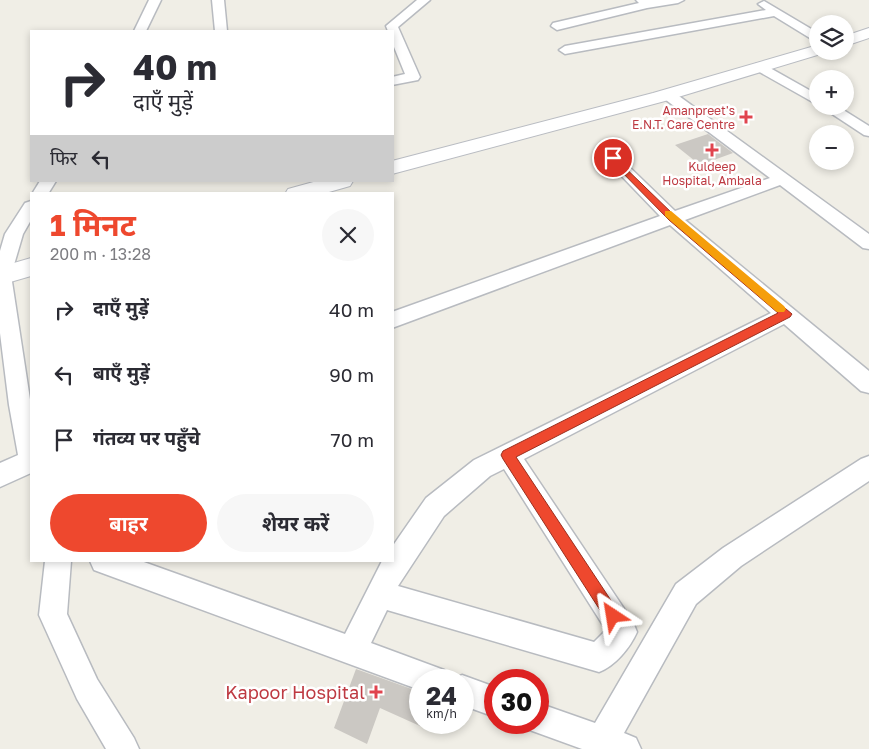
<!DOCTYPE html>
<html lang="hi">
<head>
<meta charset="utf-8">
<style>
  :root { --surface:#fff; --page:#f7f7f7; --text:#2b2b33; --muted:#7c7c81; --accent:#ee482e }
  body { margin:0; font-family:"Golos Text","Noto Sans Devanagari",sans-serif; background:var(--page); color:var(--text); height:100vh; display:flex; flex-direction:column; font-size:19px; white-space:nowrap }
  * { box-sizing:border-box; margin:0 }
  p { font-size:16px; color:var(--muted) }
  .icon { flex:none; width:28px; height:28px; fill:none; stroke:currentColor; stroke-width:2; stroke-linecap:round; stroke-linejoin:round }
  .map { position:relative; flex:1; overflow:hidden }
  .details { position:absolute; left:30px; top:192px; width:364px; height:370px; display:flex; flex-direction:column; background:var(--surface); border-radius:0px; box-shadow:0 2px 8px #0003 }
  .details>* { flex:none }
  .banner { position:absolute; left:30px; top:30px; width:364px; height:152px; border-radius:0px; box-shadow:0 2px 8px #0003; background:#fff; color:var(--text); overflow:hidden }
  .controls { position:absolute; left:809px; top:15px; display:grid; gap:10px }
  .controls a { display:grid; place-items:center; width:45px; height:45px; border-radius:50%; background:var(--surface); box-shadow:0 2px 8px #0003; font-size:25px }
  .speed { position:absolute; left:409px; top:669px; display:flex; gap:10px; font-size:25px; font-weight:700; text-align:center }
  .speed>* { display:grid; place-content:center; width:65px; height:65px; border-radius:50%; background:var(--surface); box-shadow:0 2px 8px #0003; line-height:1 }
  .speed small { font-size:12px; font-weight:400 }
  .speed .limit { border:8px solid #d22; background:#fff; color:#111 }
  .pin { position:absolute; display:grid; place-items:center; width:42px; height:42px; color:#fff; margin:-21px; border:2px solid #fff; border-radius:50%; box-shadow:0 1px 5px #0007 }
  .me { position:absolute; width:55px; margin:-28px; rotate:327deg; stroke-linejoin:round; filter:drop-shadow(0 0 4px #0008) }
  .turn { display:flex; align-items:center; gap:18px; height:105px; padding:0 20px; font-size:22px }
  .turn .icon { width:65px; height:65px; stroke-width:2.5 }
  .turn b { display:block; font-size:35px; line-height:42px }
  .then { display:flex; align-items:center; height:48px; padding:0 20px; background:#0003; gap:10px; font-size:19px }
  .round { display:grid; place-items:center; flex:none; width:52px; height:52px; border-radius:26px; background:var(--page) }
  .head { display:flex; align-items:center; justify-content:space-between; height:85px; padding:0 20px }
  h1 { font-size:30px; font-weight:700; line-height:38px; color:var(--accent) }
  .button { display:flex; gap:10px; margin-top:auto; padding:10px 20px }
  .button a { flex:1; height:58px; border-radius:30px; background:var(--accent); color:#fff; font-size:20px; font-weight:700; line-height:58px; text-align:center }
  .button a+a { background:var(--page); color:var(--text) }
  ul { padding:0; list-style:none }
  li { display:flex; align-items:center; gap:15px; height:65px; padding:0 20px }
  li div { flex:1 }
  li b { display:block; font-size:19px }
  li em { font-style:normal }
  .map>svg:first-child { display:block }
</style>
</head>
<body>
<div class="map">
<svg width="869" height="749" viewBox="0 0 869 749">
  <rect width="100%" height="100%" fill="#f0eee6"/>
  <g fill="#cbc8c3">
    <polygon points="708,134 733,153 700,165 675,145"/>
    <polygon points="356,669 420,692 420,726 380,708 367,744 334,728"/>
  </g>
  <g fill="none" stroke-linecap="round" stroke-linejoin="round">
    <defs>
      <g id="street">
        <polygon points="149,0 161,0 146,31 134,31"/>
        <polygon points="212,0 224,0 227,31 215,31"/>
        <polygon points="417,0 430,0 398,27 420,77 418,80 392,85 392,77 405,74 392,42 392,31 388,31 386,26"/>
        <polygon points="636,0 684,0 678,3 647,8 557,30 551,26 553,23 639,3"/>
        <polygon points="764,1 818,33 818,43 774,16 565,54 559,50 565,46 766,10 758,4"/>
        <polygon points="761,63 818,95 818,105 756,70 754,67 756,64"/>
        <path d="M667 90 672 91 869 234V249L863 248 780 185 685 220 869 371V393L861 391 784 324 524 459 633 622 637 632C630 648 615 666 599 672L387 610 371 643 444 670 449 680H420V690L94 570 90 561H141L345 634 382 561H392V547L426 498 474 460 771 313 670 225 392 328V312L660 216 608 162 605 159 608 156H618L675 211 770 178 662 97 660 94ZM504 469 606 630 594 642 398 586 444 516 490 476Z"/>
        <polygon points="820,106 837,106 869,126 869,136 864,135"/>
        <polygon points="40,181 56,181 48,194 32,194"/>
        <polygon points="31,201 31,220 23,234 11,275 31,406 31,473 0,487 0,463 18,455 9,405 0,333 0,251 5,234 25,203"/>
        <polygon points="869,456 869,481 741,566 696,604 624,733 636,738 641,749 582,749 527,729 525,722 538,722 538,703 595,723 676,584 723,548 861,459"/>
        <polygon points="45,561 71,561 67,614 97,679 134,738 139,749 106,749 77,699 39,615"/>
        <polygon points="462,675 495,687 495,717 462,705 462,680 451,680"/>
      </g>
      <g id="secondary">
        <polygon points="869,28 869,38 845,46 845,36"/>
        <polygon points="818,45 818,51 825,51 824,53 665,101 392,174 392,161 653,93"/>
        <polygon points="317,181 353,181 350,186 322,194 285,194 288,189"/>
        <polygon points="31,258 31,276 0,285 0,267"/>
      </g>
    </defs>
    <use href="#street" stroke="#b8bbc0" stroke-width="3"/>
    <use href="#secondary" stroke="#b9bcc2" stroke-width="2"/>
    <use href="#street" fill="#fff" fill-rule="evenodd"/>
    <use href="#secondary" fill="#fff" fill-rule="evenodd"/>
  </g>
  <polygon fill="#ee482e" stroke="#9b2f1e" points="613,156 675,216 792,314 790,317 516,457 618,611 620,616 618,621 613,623 607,621 503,459 501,455 503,451 778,313 669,220 610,160 609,158"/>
  <polygon fill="#f59e0b" points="665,211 671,211 784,306 786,309 784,312 777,312 665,216"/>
  <g fill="#e0444e" stroke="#fff" stroke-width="2">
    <path d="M743.5 109.5h5v5h5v5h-5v5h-5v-5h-5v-5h5z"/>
    <path d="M709.5 142.5h5v5h5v5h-5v5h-5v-5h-5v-5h5z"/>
    <path d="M373.5 684.5h5v5h5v5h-5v5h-5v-5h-5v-5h5z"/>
  </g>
  <g text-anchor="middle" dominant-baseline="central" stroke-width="5" stroke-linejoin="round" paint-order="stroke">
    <g font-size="12" fill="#be3a42" stroke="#fff" text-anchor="end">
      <text x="735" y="110">Amanpreet's<tspan x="735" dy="14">E.N.T. Care Centre</tspan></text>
      <text x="712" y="166" text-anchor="middle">Kuldeep<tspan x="712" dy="14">Hospital, Ambala</tspan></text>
    </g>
    <g font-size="18" fill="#be3a42" stroke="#fff" text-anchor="end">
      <text x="365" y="692">Kapoor Hospital</text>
    </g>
  </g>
</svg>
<div class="controls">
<a><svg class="icon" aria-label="layers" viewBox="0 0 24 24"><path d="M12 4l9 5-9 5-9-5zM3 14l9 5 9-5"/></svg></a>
<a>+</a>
<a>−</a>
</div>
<div class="speed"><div>24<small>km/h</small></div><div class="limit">30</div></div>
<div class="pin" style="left:613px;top:158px;background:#d93025"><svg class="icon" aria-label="arrive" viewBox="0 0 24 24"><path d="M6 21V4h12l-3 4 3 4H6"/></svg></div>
<svg class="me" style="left:613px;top:616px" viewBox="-20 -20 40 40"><path d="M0-17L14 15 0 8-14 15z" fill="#ee482e" stroke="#fff" stroke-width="4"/></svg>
<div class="banner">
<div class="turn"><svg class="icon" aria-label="right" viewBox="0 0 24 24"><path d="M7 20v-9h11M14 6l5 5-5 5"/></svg><div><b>40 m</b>दाएँ मुड़ें</div></div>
<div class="then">फिर<svg class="icon" aria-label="left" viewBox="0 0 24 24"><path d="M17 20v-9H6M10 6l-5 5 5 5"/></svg></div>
</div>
<section class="details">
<div class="head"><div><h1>1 मिनट</h1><p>200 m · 13:28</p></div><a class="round"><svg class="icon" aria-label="close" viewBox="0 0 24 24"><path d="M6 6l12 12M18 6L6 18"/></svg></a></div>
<ul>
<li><svg class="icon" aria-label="right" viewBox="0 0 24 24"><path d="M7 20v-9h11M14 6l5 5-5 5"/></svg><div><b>दाएँ मुड़ें</b></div><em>40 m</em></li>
<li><svg class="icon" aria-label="left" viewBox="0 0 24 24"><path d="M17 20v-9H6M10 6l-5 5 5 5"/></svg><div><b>बाएँ मुड़ें</b></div><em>90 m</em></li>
<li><svg class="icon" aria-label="arrive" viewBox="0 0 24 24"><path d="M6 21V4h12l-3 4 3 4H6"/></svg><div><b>गंतव्य पर पहुँचे</b></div><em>70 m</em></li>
</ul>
<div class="button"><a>बाहर</a><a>शेयर करें</a></div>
</section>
</div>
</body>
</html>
